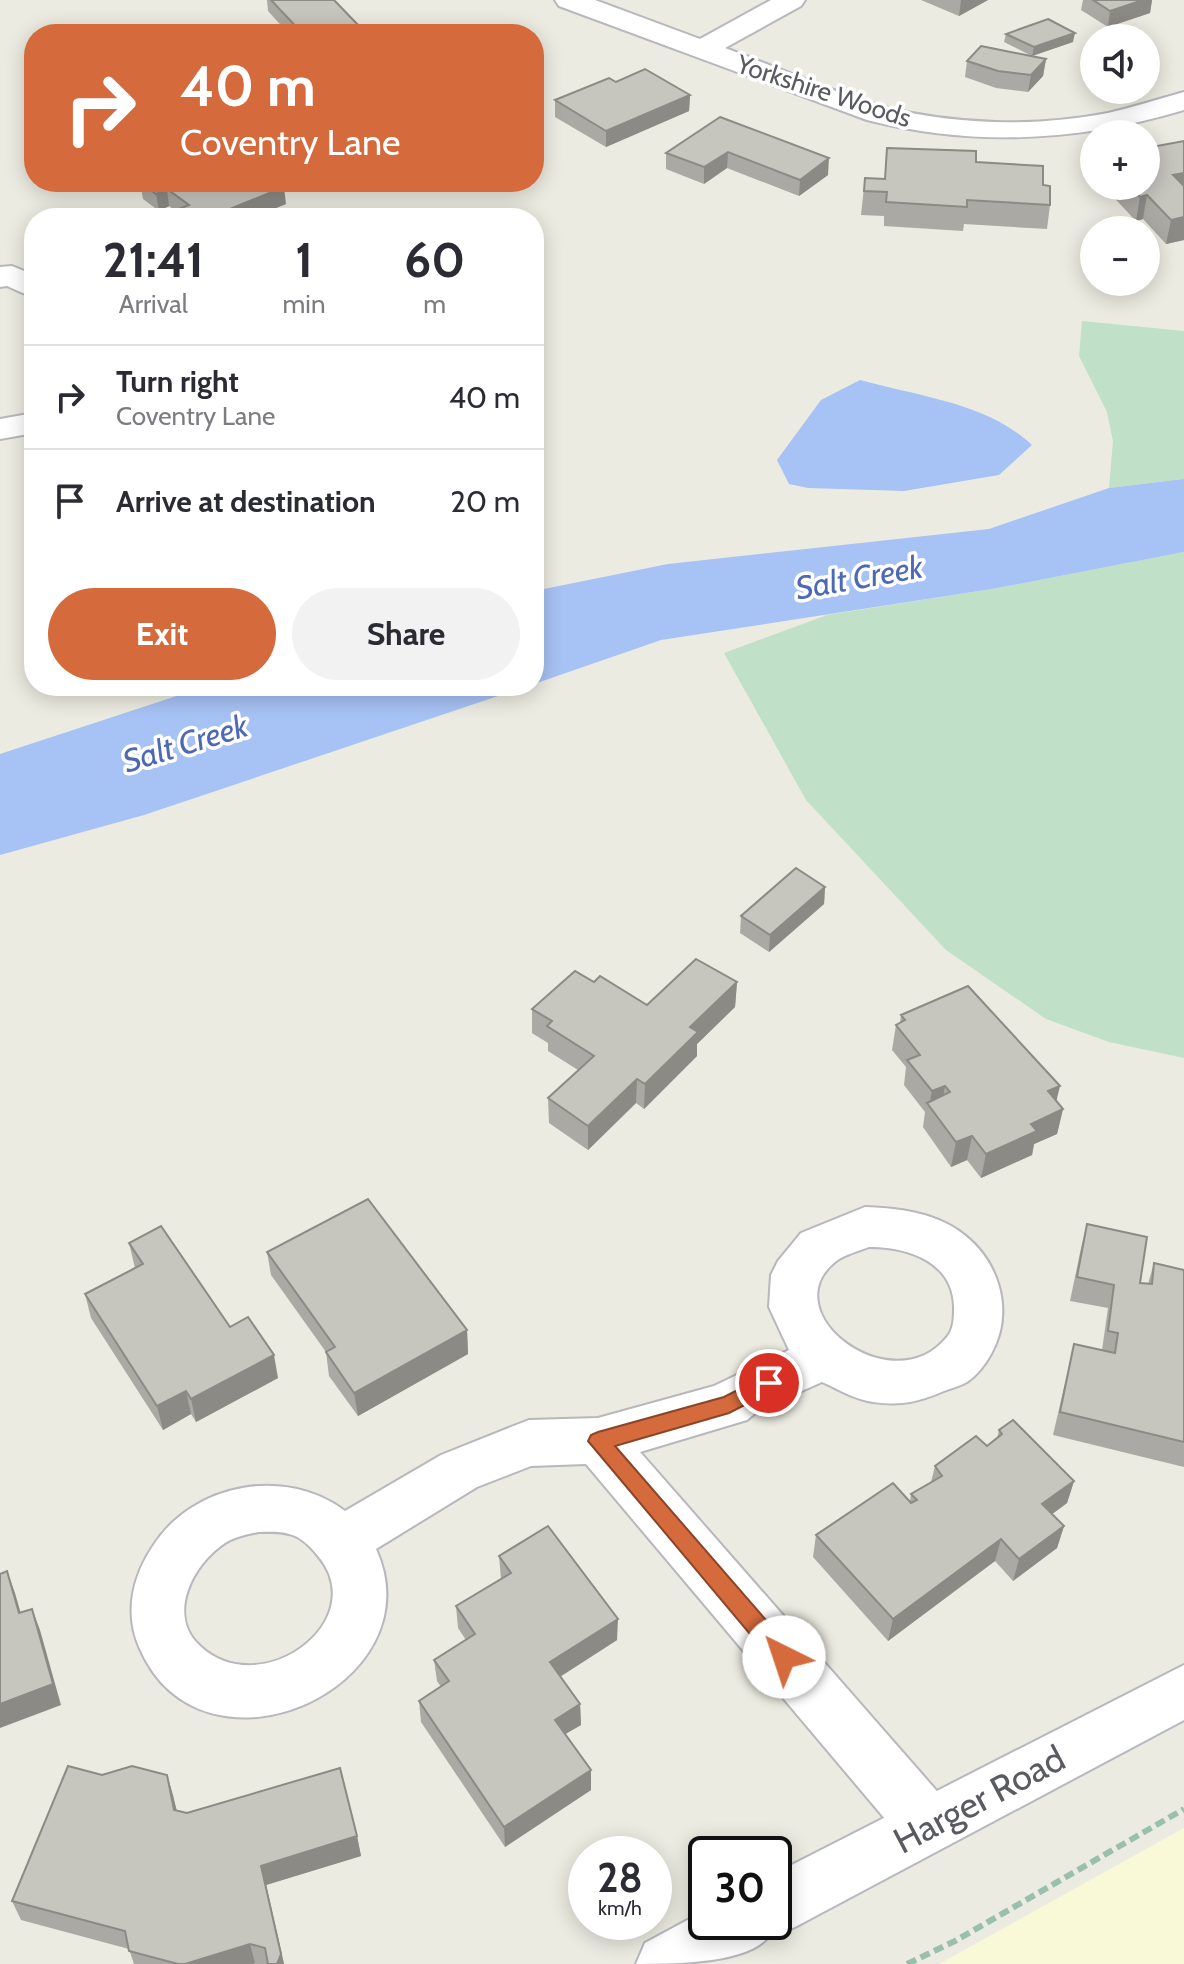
<!DOCTYPE html>
<html lang="en">
<head>
<meta charset="utf-8">
<style>
  :root { --surface:#fff; --page:#f2f2f3; --text:#2b2b33; --muted:#7c7c81; --line:#e1e1e2; --accent:#d56a3d }
  body { margin:0; font-family:Cabin,sans-serif; background:var(--page); color:var(--text); height:100vh; display:flex; flex-direction:column; font-size:30px; white-space:nowrap }
  * { box-sizing:border-box; margin:0 }
  p { font-size:26px; color:var(--muted) }
  .icon { flex:none; width:44px; height:44px; fill:none; stroke:currentColor; stroke-width:2; stroke-linecap:round; stroke-linejoin:round }
  .map { position:relative; flex:1; overflow:hidden }
  .details { position:absolute; left:24px; top:208px; width:520px; height:488px; display:flex; flex-direction:column; background:var(--surface); border-radius:32px; box-shadow:0 4px 20px #0003 }
  .details>* { flex:none }
  .hud { position:absolute; left:24px; top:24px; width:520px; height:168px; border-radius:32px; box-shadow:0 4px 20px #0003; background:#d56a3d; color:#fff; overflow:hidden }
  .fabs { position:absolute; left:1080px; top:24px; display:grid; gap:16px }
  .fabs a { display:grid; place-items:center; width:80px; height:80px; border-radius:50%; background:var(--surface); box-shadow:0 4px 20px #0003; font-size:40px }
  .speed { position:absolute; left:568px; top:1836px; display:flex; gap:16px; font-size:40px; font-weight:700; text-align:center }
  .speed>* { display:grid; place-content:center; width:104px; height:104px; border-radius:50%; background:var(--surface); box-shadow:0 4px 20px #0003; line-height:1 }
  .speed small { font-size:20px; font-weight:400 }
  .speed .limit { border:4px solid #111; border-radius:12px; background:#fff; color:#111 }
  .pin { position:absolute; display:grid; place-items:center; width:68px; height:68px; color:#fff; margin:-34px; border:4px solid #fff; border-radius:50%; box-shadow:0 2px 8px #0007 }
  .me { position:absolute; width:88px; margin:-44px; rotate:319deg; stroke-linejoin:round; filter:drop-shadow(0 0 6px #0008) }
  .turn { display:flex; align-items:center; gap:28px; height:168px; padding:0 24px; font-size:36px }
  .turn .icon { width:104px; height:104px; stroke-width:2.5 }
  .turn b { display:block; font-size:56px; line-height:68px }
  .eta { display:flex; justify-content:space-evenly; align-items:center; height:136px; text-align:center }
  .eta b { font-size:48px; font-weight:700; line-height:56px }
  .cta { display:flex; gap:16px; margin-top:auto; padding:16px 24px }
  .cta a { flex:1; height:92px; border-radius:48px; background:var(--accent); color:#fff; font-size:32px; font-weight:700; line-height:92px; text-align:center }
  .cta a+a { background:var(--page); color:var(--text) }
  ul { padding:0; list-style:none }
  li { display:flex; align-items:center; gap:24px; height:104px; padding:0 24px; border-top:2px solid var(--line) }
  li div { flex:1 }
  li b { display:block; font-size:30px }
  li em { font-style:normal }
  .map>svg:first-child { display:block }
</style>
</head>
<body>
<div class="map">
<svg width="1184" height="1964" viewBox="0 0 1184 1964">
  <rect width="100%" height="100%" fill="#ebebe1"/>
  <polygon fill="#f9f9d8" points="1184,1828 1184,1964 939,1964"/>
  <g fill="#c0e0c7">
    <polygon points="1082,321 1184,331 1184,479 1109,488 1113,441 1107,412 1079,356"/>
    <polygon points="1184,552 1184,1058 1109,1042 1046,1019 946,950 806,800 724,653 827,615 992,589"/>
  </g>
  <g fill="#a7c2f5">
    <path d="M860 380C917 396 988 403 1032 445L999 475 904 491 808 488 789 484 777 460 821 400Z"/>
    <polygon points="1184,479 1184,552 992,589 661,640 534,684 534,591 668,564 989,529 1109,488"/>
    <polygon points="207,686 528,686 144,815 0,855 0,754"/>
  </g>
  <g fill="none" stroke-linecap="round" stroke-linejoin="round">
    <defs>
      <g id="street">
        <path d="M555 0H595L700 39 771 0H805L801 6 725 48C777 67 831 92 885 107 955 125 1036 127 1108 113 1134 107 1158 99 1184 92V110C1078 142 974 147 867 120L559 6Z"/>
        <polygon points="12,266 34,275 34,298 7,286 0,287 0,267"/>
        <polygon points="34,413 34,433 0,439 0,419"/>
        <path d="M865 1207C896 1208 932 1212 959 1231 999 1259 1015 1311 991 1354 985 1365 977 1375 967 1382 960 1386 951 1388 944 1391 918 1402 902 1406 873 1402 856 1400 838 1389 822 1382L759 1410 747 1420 640 1452 949 1805 957 1825 949 1845 928 1853 907 1845 586 1464 531 1466 477 1487 376 1549C438 1686 203 1793 140 1649 124 1614 132 1577 153 1546 193 1483 286 1466 345 1511L441 1455 511 1427 529 1420 598 1418 714 1386 789 1350 769 1307 771 1275 778 1261 801 1233ZM869 1247C907 1247 953 1261 954 1307 954 1317 954 1329 947 1337 893 1404 772 1313 835 1262 843 1255 859 1251 869 1247ZM259 1532C269 1532 280 1531 289 1534 300 1536 311 1547 318 1556 373 1621 261 1703 200 1646 166 1615 193 1564 225 1543 235 1537 247 1534 259 1532Z"/>
      </g>
      <path id="secondary" d="M1184 1665V1720L795 1927 774 1936 770 1934C753 1964 672 1964 636 1964L645 1943 706 1910V1922H774V1874Z"/>
    </defs>
    <use href="#street" stroke="#b7b7bc" stroke-width="4"/>
    <use href="#secondary" stroke="#b7b8be" stroke-width="4"/>
    <polyline stroke="#9ac0ad" stroke-width="6" stroke-dasharray="10 5" stroke-linecap="butt" points="907,1964 955,1941 1184,1809"/>
    <use href="#street" fill="#fff" fill-rule="evenodd"/>
    <use href="#secondary" fill="#fff" fill-rule="evenodd"/>
  </g>
  <g fill="#aaa9a3">
    <polygon points="267,0 334,0 360,27 361,34 289,34 268,11"/>
    <polygon points="921,0 988,0 959,16"/>
    <polygon points="1083,0 1152,0 1150,13 1108,27 1081,10"/>
    <polygon points="1006,34 1073,42 1032,56 1004,42"/>
    <polygon points="1046,59 1043,76 1028,92 996,88 965,77 967,61"/>
    <polygon points="616,82 690,95 689,111 606,147 555,117 555,100"/>
    <polygon points="720,117 828,175 799,196 727,168 704,184 666,169 666,153"/>
    <polygon points="1146,148 1184,240 1166,244 1143,219 1136,221 1103,186 1146,186"/>
    <polygon points="976,162 1043,185 1050,205 1047,229 964,224 963,231 884,226 884,216 861,215 865,178 884,179"/>
    <polygon points="140,182 224,182 222,183 227,186 286,204 251,218 170,218 169,213 176,211 169,206 159,211 143,199"/>
    <polygon points="825,887 824,904 769,952 740,933 741,916"/>
    <polygon points="737,982 735,1007 697,1044 697,1056 644,1109 636,1103 588,1150 549,1123 548,1098 578,1070 548,1051 548,1043 532,1033 532,1009 647,1005"/>
    <polygon points="901,1015 1056,1101 1063,1109 1057,1134 1034,1144 1032,1155 981,1178 967,1160 951,1167 923,1127 925,1112 904,1085 906,1067 892,1050 896,1025 900,1023"/>
    <polygon points="1087,1224 1140,1283 1148,1284 1154,1263 1184,1270 1184,1467 1053,1435 1074,1344 1102,1350 1108,1308 1070,1301 1081,1248"/>
    <polygon points="129,1243 230,1327 278,1378 196,1422 191,1414 163,1430 91,1318 85,1294 135,1268"/>
    <polygon points="267,1252 467,1330 468,1354 358,1416 329,1376 326,1352 271,1275"/>
    <polygon points="999,1430 1074,1481 1067,1503 1052,1514 1064,1526 1057,1548 1013,1581 995,1561 888,1641 813,1557 816,1535 910,1501 911,1494 931,1482 935,1466 987,1446 997,1439"/>
    <polygon points="499,1556 617,1640 560,1677 580,1704 581,1725 565,1734 591,1790 505,1847 421,1722 419,1701 441,1687 437,1681 434,1660 466,1640 458,1628 456,1606 501,1579"/>
    <polygon points="102,1775 167,1775 177,1811 357,1836 361,1856 266,1885 284,1964 134,1964 129,1949 21,1920 12,1901"/>
  </g>
  <g fill="#8b8a85">
    <polygon points="961,0 988,0 959,16"/>
    <polygon points="1143,0 1152,0 1150,13 1108,27 1110,11"/>
    <polygon points="360,27 361,34 330,34"/>
    <polygon points="1075,33 1073,42 1032,56 1034,47"/>
    <polygon points="1046,59 1043,76 1028,92 1031,75"/>
    <polygon points="690,95 689,111 606,147 606,131"/>
    <polygon points="728,152 727,168 704,184 704,167"/>
    <polygon points="829,158 828,175 799,196 800,180"/>
    <polygon points="1184,173 1184,196 1173,175"/>
    <polygon points="284,187 286,204 251,218 208,218"/>
    <polygon points="167,189 169,206 159,211 156,194"/>
    <polygon points="1147,195 1143,219 1136,221 1140,197"/>
    <polygon points="1184,217 1184,240 1166,244 1171,220"/>
    <polygon points="825,887 824,904 769,952 770,935"/>
    <polygon points="737,982 735,1007 697,1044 697,1056 644,1109 645,1084 690,1027"/>
    <polygon points="637,1079 636,1103 588,1150 588,1126"/>
    <polygon points="945,1086 941,1110 929,1107 932,1091"/>
    <polygon points="1060,1086 1054,1111 1048,1091"/>
    <polygon points="1063,1109 1057,1134 1034,1144 1032,1155 981,1178 986,1154 1031,1124"/>
    <polygon points="972,1136 967,1160 951,1167 956,1142"/>
    <polygon points="467,1330 468,1354 358,1416 354,1393"/>
    <polygon points="274,1355 278,1378 196,1422 191,1399"/>
    <polygon points="186,1391 191,1414 163,1430 157,1406"/>
    <polygon points="1074,1481 1067,1503 1036,1526 1042,1504"/>
    <polygon points="1064,1526 1057,1548 1013,1581 1019,1559"/>
    <polygon points="1001,1539 995,1561 888,1641 893,1619"/>
    <polygon points="7,1571 15,1593 27,1635 19,1613"/>
    <polygon points="32,1609 40,1630 61,1705 0,1728 0,1704"/>
    <polygon points="618,1619 617,1640 550,1683 550,1662"/>
    <polygon points="580,1704 581,1725 555,1740 555,1720"/>
    <polygon points="591,1770 591,1790 505,1847 504,1827"/>
    <polygon points="167,1775 173,1795 181,1830 174,1810"/>
    <polygon points="357,1836 361,1856 266,1885 284,1964 277,1964 261,1866"/>
    <polygon points="250,1944 255,1963 252,1964 185,1964"/>
  </g>
  <g fill="#c6c5be" stroke="#8b8a85" stroke-width="2">
    <polygon points="271,0 334,0 360,27 330,34 303,34"/>
    <polygon points="1093,0 1143,0 1110,11"/>
    <polygon points="1048,19 1075,33 1034,47 1006,34"/>
    <polygon points="981,46 1046,59 1031,75 998,71 967,61"/>
    <polygon points="645,69 690,95 606,131 555,100 609,78 616,82"/>
    <polygon points="720,117 829,158 800,180 728,152 704,167 666,153"/>
    <polygon points="1184,141 1184,173 1173,175 1184,186 1184,217 1171,220 1147,195 1140,197 1130,186 1146,186 1146,148"/>
    <polygon points="887,148 976,151 976,162 1043,166 1043,185 1050,186 1050,205 967,200 967,207 886,202 887,192 864,191 865,178 885,179"/>
    <polygon points="140,182 220,182 227,186 238,182 277,182 284,187 208,218 176,218 169,213 189,205 167,189 156,194"/>
    <polygon points="796,868 825,887 770,935 741,916"/>
    <polygon points="696,959 737,982 690,1027 698,1032 645,1084 637,1079 588,1126 548,1098 594,1056 547,1026 552,1021 532,1009 575,971 594,982 600,976 647,1005"/>
    <polygon points="968,986 1060,1086 1048,1091 1063,1109 1031,1124 1037,1131 986,1154 972,1136 956,1142 927,1103 950,1092 945,1086 932,1091 907,1060 920,1055 896,1025 905,1020 901,1015"/>
    <polygon points="368,1199 467,1330 354,1393 326,1352 335,1347 267,1252"/>
    <polygon points="1087,1224 1147,1237 1140,1283 1152,1284 1154,1263 1184,1270 1184,1442 1060,1412 1074,1344 1115,1353 1118,1333 1108,1331 1114,1285 1077,1277"/>
    <polygon points="161,1226 230,1327 248,1317 274,1355 191,1399 186,1391 157,1406 85,1294 143,1264 129,1243"/>
    <polygon points="1013,1420 1074,1481 1042,1504 1064,1526 1019,1559 1001,1539 893,1619 816,1535 893,1483 911,1503 917,1500 911,1494 942,1476 935,1466 976,1436 987,1446 1002,1434 999,1430"/>
    <polygon points="548,1526 618,1619 550,1662 580,1704 555,1720 591,1770 504,1827 419,1701 449,1681 434,1660 475,1634 456,1606 511,1573 499,1556"/>
    <polygon points="7,1571 19,1613 32,1609 53,1684 0,1704 0,1574"/>
    <polygon points="68,1766 102,1775 132,1766 167,1775 174,1810 187,1813 340,1768 357,1836 261,1866 281,1954 277,1964 268,1964 265,1948 250,1944 185,1964 178,1964 129,1951 125,1931 12,1901"/>
  </g>
  <polygon fill="#d56a3d" stroke="#8a4528" stroke-width="2" points="769,1374 776,1376 779,1383 776,1389 729,1413 615,1446 792,1650 795,1657 792,1665 784,1668 776,1665 588,1441 591,1435 598,1432 724,1397"/>
  <g text-anchor="middle" dominant-baseline="central" stroke-width="7" stroke-linejoin="round" paint-order="stroke">
    <g font-size="26" fill="#5a5b60" stroke="#fff">
      <text transform="translate(824 91) rotate(18)">Yorkshire Woods</text>
    </g>
    <g font-size="32" font-style="italic" fill="#4d69b5" stroke="#fff">
      <text transform="translate(859 577) rotate(-10)">Salt Creek</text>
      <text transform="translate(185 743) rotate(-17)">Salt Creek</text>
    </g>
    <g font-size="36" fill="#5a5b60" stroke="#fff">
      <text transform="translate(979 1799) rotate(-28)">Harger Road</text>
    </g>
  </g>
</svg>
<div class="fabs">
<a><svg class="icon" aria-label="sound" viewBox="0 0 24 24"><path d="M4 9h4l5-4v14l-5-4H4zM17 9q2 3 0 6"/></svg></a>
<a>+</a>
<a>−</a>
</div>
<div class="speed"><div>28<small>km/h</small></div><div class="limit">30</div></div>
<div class="pin" style="left:769px;top:1383px;background:#d93025"><svg class="icon" aria-label="arrive" viewBox="0 0 24 24"><path d="M6 21V4h12l-3 4 3 4H6"/></svg></div>
<svg class="me" style="left:784px;top:1657px" viewBox="-20 -20 40 40"><circle r="19" fill="#fff"/><path d="M0-13L10 11 0 6-10 11z" fill="#d56a3d"/></svg>
<div class="hud">
<div class="turn"><svg class="icon" aria-label="right" viewBox="0 0 24 24"><path d="M7 20v-9h11M14 6l5 5-5 5"/></svg><div><b>40 m</b>Coventry Lane</div></div>
</div>
<section class="details">
<div class="eta">
<div><b>21:41</b><p>Arrival</p></div>
<div><b>1</b><p>min</p></div>
<div><b>60</b><p>m</p></div>
</div>
<ul>
<li><svg class="icon" aria-label="right" viewBox="0 0 24 24"><path d="M7 20v-9h11M14 6l5 5-5 5"/></svg><div><b>Turn right</b><p>Coventry Lane</p></div><em>40 m</em></li>
<li><svg class="icon" aria-label="arrive" viewBox="0 0 24 24"><path d="M6 21V4h12l-3 4 3 4H6"/></svg><div><b>Arrive at destination</b></div><em>20 m</em></li>
</ul>
<div class="cta"><a>Exit</a><a>Share</a></div>
</section>
</div>
</body>
</html>
